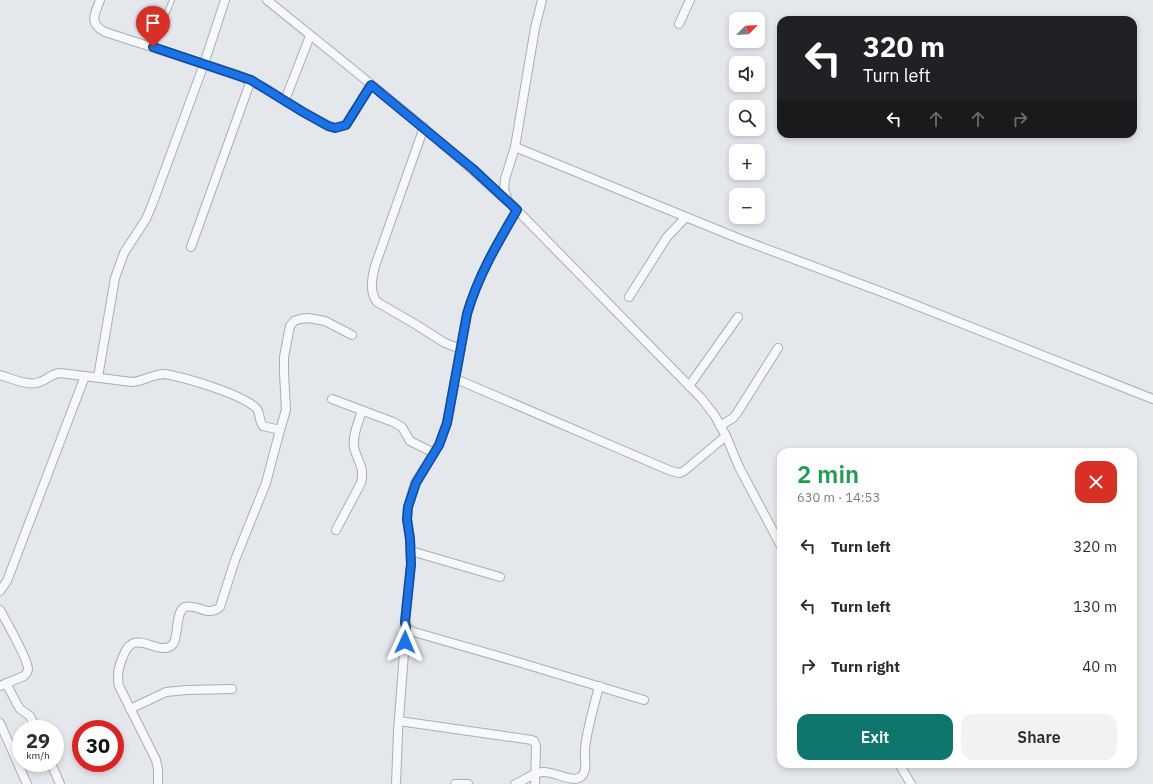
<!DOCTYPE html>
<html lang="en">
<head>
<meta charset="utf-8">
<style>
  :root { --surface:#fff; --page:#f2f2f3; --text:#2b2b33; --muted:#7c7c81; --accent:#0f766e }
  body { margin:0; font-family:"IBM Plex Sans",sans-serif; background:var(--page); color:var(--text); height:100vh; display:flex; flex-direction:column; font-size:15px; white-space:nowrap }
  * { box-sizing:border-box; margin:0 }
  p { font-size:13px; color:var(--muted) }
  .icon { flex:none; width:22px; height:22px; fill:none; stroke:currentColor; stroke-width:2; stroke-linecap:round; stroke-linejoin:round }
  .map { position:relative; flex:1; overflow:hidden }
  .sheet { position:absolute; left:777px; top:448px; width:360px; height:320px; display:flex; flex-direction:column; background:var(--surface); border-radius:12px; box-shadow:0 2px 6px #0003 }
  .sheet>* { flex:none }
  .hud { position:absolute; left:777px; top:16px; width:360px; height:122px; border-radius:12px; box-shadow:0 2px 6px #0003; background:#202124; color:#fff; overflow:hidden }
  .needle { width:26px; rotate:65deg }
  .controls { position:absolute; left:729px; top:12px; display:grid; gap:8px }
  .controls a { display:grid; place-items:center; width:36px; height:36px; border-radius:8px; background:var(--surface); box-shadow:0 2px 6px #0003; font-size:20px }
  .speed { position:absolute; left:12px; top:720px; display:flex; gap:8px; font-size:20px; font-weight:700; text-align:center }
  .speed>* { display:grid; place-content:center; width:52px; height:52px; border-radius:50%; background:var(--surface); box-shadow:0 2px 6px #0003; line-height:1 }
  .speed small { font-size:10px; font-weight:400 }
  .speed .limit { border:6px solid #d22; background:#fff; color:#111 }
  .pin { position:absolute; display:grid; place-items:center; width:34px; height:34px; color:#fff; margin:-41px -17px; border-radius:50% 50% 50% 0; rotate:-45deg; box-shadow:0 0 4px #0007 }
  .pin .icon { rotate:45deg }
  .me { position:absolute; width:44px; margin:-22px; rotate:1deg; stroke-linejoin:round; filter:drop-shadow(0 0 3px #0008) }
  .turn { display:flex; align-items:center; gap:14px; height:84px; padding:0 20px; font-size:18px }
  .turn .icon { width:52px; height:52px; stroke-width:2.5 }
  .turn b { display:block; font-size:28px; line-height:34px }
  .lanes { display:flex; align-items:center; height:38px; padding:0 20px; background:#0003; justify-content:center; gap:20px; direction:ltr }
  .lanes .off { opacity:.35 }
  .round { display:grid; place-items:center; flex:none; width:42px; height:42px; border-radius:12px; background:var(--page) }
  .headline { display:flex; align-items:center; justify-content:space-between; height:68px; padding:0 20px }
  h1 { font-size:24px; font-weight:600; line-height:30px; color:#1e9e55 }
  .action { display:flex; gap:8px; margin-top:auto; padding:8px 20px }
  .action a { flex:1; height:46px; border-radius:12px; background:var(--accent); color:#fff; font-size:16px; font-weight:600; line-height:46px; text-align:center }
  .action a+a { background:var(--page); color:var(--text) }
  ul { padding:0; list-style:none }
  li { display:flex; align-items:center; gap:12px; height:60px; padding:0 20px }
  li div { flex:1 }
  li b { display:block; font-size:15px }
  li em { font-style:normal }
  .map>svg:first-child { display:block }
</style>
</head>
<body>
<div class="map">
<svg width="1153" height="784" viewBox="0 0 1153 784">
  <rect width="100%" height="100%" fill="#e4e7ec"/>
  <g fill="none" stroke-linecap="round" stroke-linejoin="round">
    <defs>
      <polyline id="lane" points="153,47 172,0"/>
      <g id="street">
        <path d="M100 0C95 14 88 23 105 32L238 75 265 88 303 112 329 126 335 128 346 125 371 85"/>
        <path d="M267 0C348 66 430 130 507 201"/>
        <polyline points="542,0 535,28 515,147 505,179 504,189 508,201 702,399 715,416 726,436 739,467 781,546"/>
        <polyline points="679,24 690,0"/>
        <polyline points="285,100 310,36"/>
        <path d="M424 127 375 266C372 278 369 291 377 302L415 324 445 343 461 349"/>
        <polyline points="515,147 740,239 890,295 1153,399"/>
        <path d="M517 210C497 244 478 276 467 314L447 423 439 445 415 483 408 507 407 519 410 539 411 565 405 622C406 628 408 630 414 632L518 662 644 700"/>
        <polyline points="191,247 251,80"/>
        <polyline points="629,297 667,237 686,217"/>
        <path d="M0 375C11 378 29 387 40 382 48 379 51 374 60 373L132 382C144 381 153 374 165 374 187 378 238 393 255 407 261 411 258 420 263 426L280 430 266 483 235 560 220 607C207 618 198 603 185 607 175 611 179 636 173 644 163 656 143 637 132 644 126 647 124 654 122 659 118 668 117 677 119 686L156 760 158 769V784"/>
        <polyline points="98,377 115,278 124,253 146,219 152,205 204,64 225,0"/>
        <polyline points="456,379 671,471 679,473 684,471 726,436"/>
        <polyline points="689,386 738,317"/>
        <polyline points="332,399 393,422 402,427 410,441 434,453"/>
        <polyline points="720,426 733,418 737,413 778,348"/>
        <polyline points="280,430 286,410 284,373 284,357 290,326 294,321 300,319 308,318 325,321 352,335"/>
        <path d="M336 530 361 483C365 465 357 462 354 447 352 436 359 421 362 410"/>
        <polyline points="411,551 500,577"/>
        <polyline points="0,591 7,581 85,376"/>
        <path d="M0 610C6 621 28 659 28 669 28 672 26 674 24 676L0 686"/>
        <polyline points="6,683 17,704 20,709 30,716 36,729"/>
        <polyline points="130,709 166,692 187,690 232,689"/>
        <polyline points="399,721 532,740 534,741 536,746 535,784"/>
        <polyline points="0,723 27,784"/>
        <polyline points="51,763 60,784"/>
        <polyline points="899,764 911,784"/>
        <polyline points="396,784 398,732 406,627"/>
        <polyline points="455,784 468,784"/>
        <path d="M515 784C524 781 533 772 543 772 553 771 570 782 579 778 589 773 584 758 585 749 587 728 594 707 599 686"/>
      </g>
    </defs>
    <use href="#lane" stroke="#a9aeb7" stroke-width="6"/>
    <use href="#street" stroke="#a9aeb7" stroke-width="10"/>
    <use href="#lane" stroke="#f7f8fa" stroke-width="4"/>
    <use href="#street" stroke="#f7f8fa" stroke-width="8"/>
  </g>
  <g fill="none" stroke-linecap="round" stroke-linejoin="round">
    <defs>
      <path id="route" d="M153 47 251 80 303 112 328 126 335 128 346 125 371 85 473 169 517 210C497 244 478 276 467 314L447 423 439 445 416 483 408 507 407 519 410 539 411 564 405 622 406 627 405 642"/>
    </defs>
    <use href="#route" stroke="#114b97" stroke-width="10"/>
    <use href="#route" stroke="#1a73e8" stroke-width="7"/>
  </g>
</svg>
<div class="controls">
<a><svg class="needle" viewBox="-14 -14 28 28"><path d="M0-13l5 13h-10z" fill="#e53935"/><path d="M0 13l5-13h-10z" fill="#7c7c81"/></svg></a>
<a><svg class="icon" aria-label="sound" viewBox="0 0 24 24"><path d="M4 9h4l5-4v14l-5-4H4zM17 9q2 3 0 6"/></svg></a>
<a><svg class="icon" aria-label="search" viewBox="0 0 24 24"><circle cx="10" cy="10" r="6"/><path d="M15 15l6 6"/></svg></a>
<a>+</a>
<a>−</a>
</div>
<div class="speed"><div>29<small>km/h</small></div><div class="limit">30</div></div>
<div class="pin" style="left:153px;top:47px;background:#d93025"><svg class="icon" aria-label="arrive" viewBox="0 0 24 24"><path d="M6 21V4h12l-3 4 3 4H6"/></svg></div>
<svg class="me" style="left:405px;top:642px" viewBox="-20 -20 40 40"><path d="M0-17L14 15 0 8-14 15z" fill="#1a73e8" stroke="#fff" stroke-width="4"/></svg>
<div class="hud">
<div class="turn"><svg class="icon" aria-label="left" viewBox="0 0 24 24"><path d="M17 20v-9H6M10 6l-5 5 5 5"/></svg><div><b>320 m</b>Turn left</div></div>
<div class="lanes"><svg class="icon" aria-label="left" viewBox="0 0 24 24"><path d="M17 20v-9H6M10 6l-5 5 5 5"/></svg><svg class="icon off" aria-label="ahead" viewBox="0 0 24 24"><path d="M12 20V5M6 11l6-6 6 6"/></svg><svg class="icon off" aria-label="ahead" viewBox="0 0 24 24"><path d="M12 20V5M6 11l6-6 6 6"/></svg><svg class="icon off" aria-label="right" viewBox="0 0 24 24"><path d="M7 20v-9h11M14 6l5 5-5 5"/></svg></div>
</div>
<section class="sheet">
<div class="headline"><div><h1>2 min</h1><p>630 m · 14:53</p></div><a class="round" style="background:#d93025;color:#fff"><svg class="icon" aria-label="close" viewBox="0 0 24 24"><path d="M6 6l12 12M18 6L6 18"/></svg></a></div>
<ul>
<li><svg class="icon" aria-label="left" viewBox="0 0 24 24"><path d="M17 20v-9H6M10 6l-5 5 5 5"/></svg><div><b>Turn left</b></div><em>320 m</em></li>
<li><svg class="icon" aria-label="left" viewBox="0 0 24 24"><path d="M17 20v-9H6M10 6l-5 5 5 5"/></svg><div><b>Turn left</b></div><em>130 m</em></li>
<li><svg class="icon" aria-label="right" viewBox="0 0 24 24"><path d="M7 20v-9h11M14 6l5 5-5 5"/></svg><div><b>Turn right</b></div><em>40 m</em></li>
</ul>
<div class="action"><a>Exit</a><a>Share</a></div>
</section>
</div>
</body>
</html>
